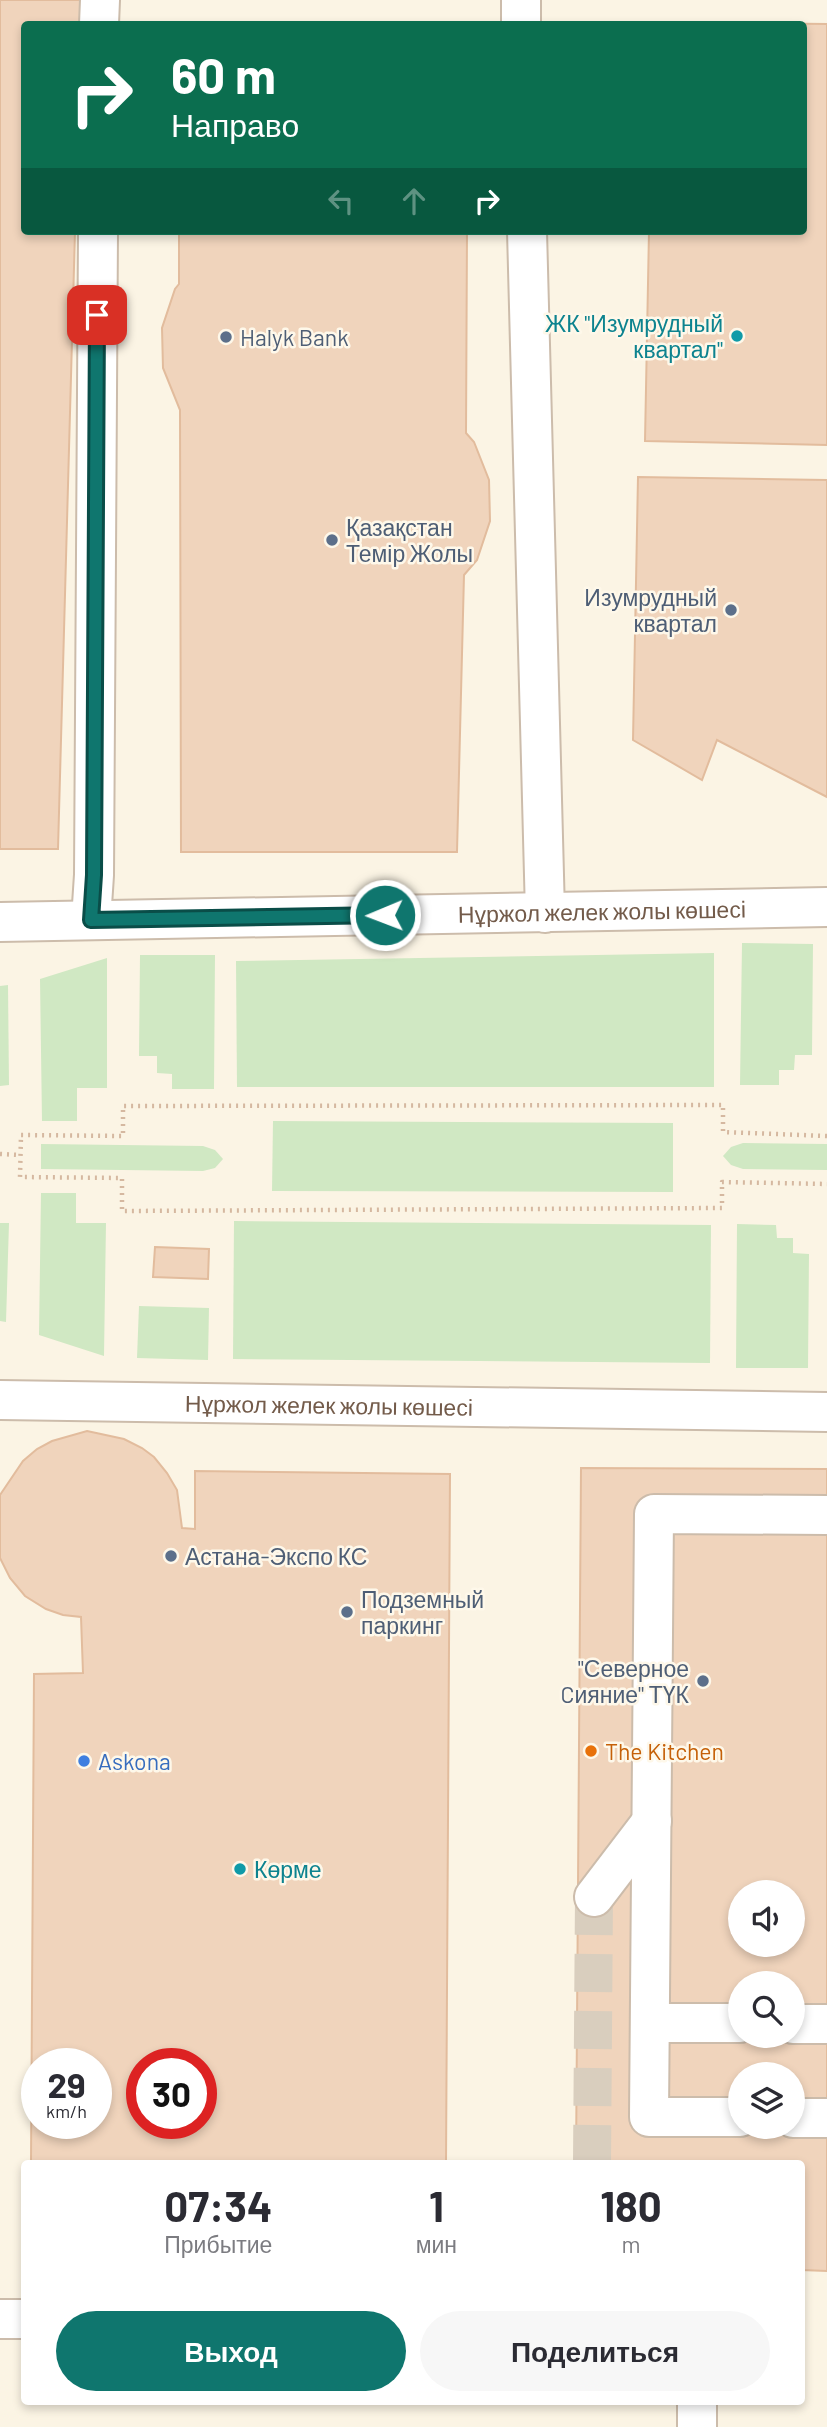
<!DOCTYPE html>
<html lang="ru">
<head>
<meta charset="utf-8">
<style>
  :root { --surface:#fff; --page:#f7f7f7; --text:#2b2b33; --muted:#7c7c81; --accent:#0f766e }
  body { margin:0; font-family:Barlow,sans-serif; background:var(--page); color:var(--text); height:100vh; display:flex; flex-direction:column; font-size:26px; white-space:nowrap }
  * { box-sizing:border-box; margin:0 }
  p { font-size:23px; color:var(--muted) }
  .icon { flex:none; width:38px; height:38px; fill:none; stroke:currentColor; stroke-width:2; stroke-linecap:round; stroke-linejoin:round }
  .map { position:relative; flex:1; overflow:hidden }
  .sheet { position:absolute; left:21px; top:2160px; width:784px; height:245px; display:flex; flex-direction:column; background:var(--surface); border-radius:7px; box-shadow:0 4px 10px #0003 }
  .sheet>* { flex:none }
  .top-card { position:absolute; left:21px; top:21px; width:786px; height:214px; border-radius:7px; box-shadow:0 4px 10px #0003; background:#0b6e4f; color:#fff; overflow:hidden }
  .controls { position:absolute; left:728px; top:1880px; display:grid; gap:14px }
  .controls a { display:grid; place-items:center; width:77px; height:77px; border-radius:50%; background:var(--surface); box-shadow:0 4px 10px #0003; font-size:35px }
  .speed { position:absolute; left:21px; top:2048px; display:flex; gap:14px; font-size:35px; font-weight:700; text-align:center }
  .speed>* { display:grid; place-content:center; width:91px; height:91px; border-radius:50%; background:var(--surface); box-shadow:0 4px 10px #0003; line-height:1 }
  .speed small { font-size:18px; font-weight:400 }
  .speed .limit { border:10px solid #d22; background:#fff; color:#111 }
  .pin { position:absolute; display:grid; place-items:center; width:60px; height:60px; color:#fff; margin:-30px; border-radius:14px; box-shadow:0 4px 10px #0006 }
  .me { position:absolute; width:77px; margin:-38px; rotate:269deg; stroke-linejoin:round; filter:drop-shadow(0 0 5px #0008) }
  .turn { display:flex; align-items:center; gap:24px; height:147px; padding:0 35px; font-size:32px }
  .turn .icon { width:91px; height:91px; stroke-width:2.5 }
  .turn b { display:block; font-size:49px; line-height:60px }
  .lanes { display:flex; align-items:center; height:66px; padding:0 35px; background:#0003; justify-content:center; gap:35px; direction:ltr }
  .lanes .off { opacity:.35 }
  .eta { display:flex; justify-content:space-evenly; align-items:center; height:119px; text-align:center }
  .eta b { font-size:42px; font-weight:700; line-height:49px }
  .cta { display:flex; gap:14px; margin-top:auto; padding:14px 35px }
  .cta a { flex:1; height:80px; border-radius:42px; background:var(--accent); color:#fff; font-size:28px; font-weight:700; line-height:80px; text-align:center }
  .cta a+a { background:var(--page); color:var(--text) }
  .map>svg:first-child { display:block }
</style>
</head>
<body>
<div class="map">
<svg width="827" height="2427" viewBox="0 0 827 2427">
  <rect width="100%" height="100%" fill="#fbf4e4"/>
  <g fill="#d0e8c3">
    <polygon points="742,943 813,944 812,1055 795,1055 794,1070 779,1070 779,1085 740,1085"/>
    <polygon points="714,953 714,1087 237,1087 236,961"/>
    <polygon points="140,955 215,955 214,1089 172,1089 172,1074 157,1073 157,1056 139,1056"/>
    <polygon points="107,958 107,1088 77,1088 77,1121 42,1121 40,979"/>
    <polygon points="8,985 9,1085 0,1086 0,986"/>
    <polygon points="273,1121 673,1123 673,1192 272,1191"/>
    <polygon points="743,1143 827,1144 827,1170 743,1169 731,1165 723,1156 731,1147"/>
    <polygon points="41,1144 203,1146 215,1150 223,1159 215,1168 203,1171 41,1169"/>
    <polygon points="41,1193 76,1193 76,1223 106,1223 104,1356 39,1335"/>
    <polygon points="234,1221 711,1225 710,1363 233,1359"/>
    <polygon points="0,1223 9,1223 6,1322 0,1321"/>
    <polygon points="737,1224 776,1225 777,1238 793,1238 793,1253 809,1254 808,1368 736,1368"/>
    <polygon points="139,1306 209,1308 208,1360 137,1358"/>
  </g>
  <g fill="#f0d4bc" stroke="#e2bc9d" stroke-width="2" fill-rule="evenodd">
    <polygon points="0,0 81,0 80,24 24,24 24,231 75,231 58,849 0,849"/>
    <polygon points="654,22 827,24 827,445 645,441 649,231 803,231 803,24 653,24"/>
    <polygon points="179,231 467,231 466,433 474,442 489,480 490,521 477,560 464,575 457,852 181,852 180,410 163,368 162,328 175,289 179,284"/>
    <polygon points="638,477 827,480 827,797 717,740 702,780 633,740"/>
    <polygon points="155,1247 209,1249 208,1279 153,1277"/>
    <path d="M87 1431 124 1439 142 1448 154 1457 167 1473 177 1490 182 1528 195 1529V1471L450 1474 446 2163H31L34 1674 83 1673 81 1617 63 1615 46 1609 25 1596 10 1578 0 1558V1495L23 1461 37 1449 52 1441ZM37 2063H96V2123H37ZM142 2063H201V2123H142Z"/>
    <path d="M581 1468 827 1469V2271L802 2270V2163H576ZM740 1892H793V1944H740ZM740 1983H793V2035H740ZM740 2074H793V2126H740Z"/>
  </g>
  <g fill="none" stroke-linecap="round" stroke-linejoin="round">
    <polyline stroke="#d9cebe" stroke-width="38" stroke-dasharray="38 19" stroke-linecap="butt" points="592,2163 594,1897"/>
    <defs>
      <g id="minor">
        <polyline points="521,0 521,24"/>
        <polyline points="99,24 100,0"/>
        <polyline points="527,231 545,913"/>
        <polyline points="91,920 94,875 98,231"/>
        <path id="s1" d="M0 922 827 907"/>
        <path id="s2" d="M0 1400 827 1412"/>
        <polyline points="594,1897 652,1821"/>
        <polyline points="650,2023 740,2023"/>
        <polyline points="793,2024 827,2024"/>
        <polyline points="740,2117 649,2117 654,1514 827,1515"/>
        <polyline points="793,2118 827,2118"/>
        <polyline points="0,2319 24,2319"/>
        <polyline points="697,2401 697,2427"/>
      </g>
    </defs>
    <use href="#minor" stroke="#ccbcab" stroke-width="42"/>
    <g stroke="#d5b8a0" stroke-width="4.5" stroke-dasharray="2 5" stroke-linecap="butt">
      <polyline points="827,1136 723,1132 723,1105 123,1106 123,1136 21,1135 20,1177 122,1178 122,1211 722,1208 722,1182 827,1184"/>
      <polyline points="0,1154 20,1155"/>
    </g>
    <use href="#minor" stroke="#fff" stroke-width="38"/>
  </g>
  <g fill="none" stroke-linecap="round" stroke-linejoin="round">
    <defs>
      <polyline id="route" points="97,315 94,875 91,920 385,915"/>
    </defs>
    <use href="#route" stroke="#0a4d48" stroke-width="18"/>
    <use href="#route" stroke="#0f766e" stroke-width="12"/>
  </g>
  <g fill="#0f9aa8" stroke="#fef8ea" stroke-width="2.5">
    <circle cx="737" cy="336" r="7"/>
    <circle cx="240" cy="1869" r="7"/>
  </g>
  <g fill="#5c6f8a" stroke="#fef8ea" stroke-width="2.5">
    <circle cx="226" cy="337" r="7"/>
    <circle cx="332" cy="540" r="7"/>
    <circle cx="731" cy="610" r="7"/>
    <circle cx="171" cy="1556" r="7"/>
    <circle cx="347" cy="1612" r="7"/>
    <circle cx="703" cy="1681" r="7"/>
  </g>
  <circle fill="#e8710a" stroke="#fef8ea" stroke-width="2.5" cx="591" cy="1751" r="7"/>
  <circle fill="#3f7fe0" stroke="#fef8ea" stroke-width="2.5" cx="84" cy="1761" r="7"/>
  <g text-anchor="middle" dominant-baseline="central" stroke-width="5" stroke-linejoin="round" paint-order="stroke">
    <g font-size="23" fill="#0d838f" stroke="#fef8ea" text-anchor="end">
      <text x="723" y="323">ЖК "Изумрудный<tspan x="723" dy="26">квартал"</tspan></text>
      <text x="254" y="1869" text-anchor="start">Көрме</text>
    </g>
    <g font-size="23" fill="#4e5e75" stroke="#fef8ea" text-anchor="start">
      <text x="240" y="337">Halyk Bank</text>
      <text x="346" y="527">Қазақстан<tspan x="346" dy="26">Темір Жолы</tspan></text>
      <text x="717" y="597" text-anchor="end">Изумрудный<tspan x="717" dy="26">квартал</tspan></text>
      <text x="185" y="1556">Астана-Экспо КС</text>
      <text x="361" y="1599">Подземный<tspan x="361" dy="26">паркинг</tspan></text>
      <text x="689" y="1668" text-anchor="end">"Северное<tspan x="689" dy="26">Cияние" ТҮК</tspan></text>
    </g>
    <g font-size="23" fill="#735b4a" stroke="#fef8ea">
      <text stroke="none"><textPath href="#s1" startOffset="602">Нұржол желек жолы көшесі</textPath></text>
      <text stroke="none"><textPath href="#s2" startOffset="329">Нұржол желек жолы көшесі</textPath></text>
    </g>
    <g font-size="23" fill="#c56008" stroke="#fef8ea" text-anchor="start">
      <text x="605" y="1751">The Kitchen</text>
    </g>
    <g font-size="23" fill="#366cbe" stroke="#fef8ea" text-anchor="start">
      <text x="98" y="1761">Askona</text>
    </g>
  </g>
</svg>
<div class="controls">
<a><svg class="icon" aria-label="sound" viewBox="0 0 24 24"><path d="M4 9h4l5-4v14l-5-4H4zM17 9q2 3 0 6"/></svg></a>
<a><svg class="icon" aria-label="search" viewBox="0 0 24 24"><circle cx="10" cy="10" r="6"/><path d="M15 15l6 6"/></svg></a>
<a><svg class="icon" aria-label="layers" viewBox="0 0 24 24"><path d="M12 4l9 5-9 5-9-5zM3 14l9 5 9-5"/></svg></a>
</div>
<div class="speed"><div>29<small>km/h</small></div><div class="limit">30</div></div>
<div class="pin" style="left:97px;top:315px;background:#d93025"><svg class="icon" aria-label="arrive" viewBox="0 0 24 24"><path d="M6 21V4h12l-3 4 3 4H6"/></svg></div>
<svg class="me" style="left:385px;top:915px" viewBox="-20 -20 40 40"><circle r="17" fill="#0f766e" stroke="#fff" stroke-width="3"/><path d="M0-11L8 9 0 5-8 9z" fill="#fff"/></svg>
<div class="top-card">
<div class="turn"><svg class="icon" aria-label="right" viewBox="0 0 24 24"><path d="M7 20v-9h11M14 6l5 5-5 5"/></svg><div><b>60 m</b>Направо</div></div>
<div class="lanes"><svg class="icon off" aria-label="left" viewBox="0 0 24 24"><path d="M17 20v-9H6M10 6l-5 5 5 5"/></svg><svg class="icon off" aria-label="ahead" viewBox="0 0 24 24"><path d="M12 20V5M6 11l6-6 6 6"/></svg><svg class="icon" aria-label="right" viewBox="0 0 24 24"><path d="M7 20v-9h11M14 6l5 5-5 5"/></svg></div>
</div>
<section class="sheet">
<div class="eta">
<div><b>07:34</b><p>Прибытие</p></div>
<div><b>1</b><p>мин</p></div>
<div><b>180</b><p>m</p></div>
</div>
<div class="cta"><a>Выход</a><a>Поделиться</a></div>
</section>
</div>
</body>
</html>
